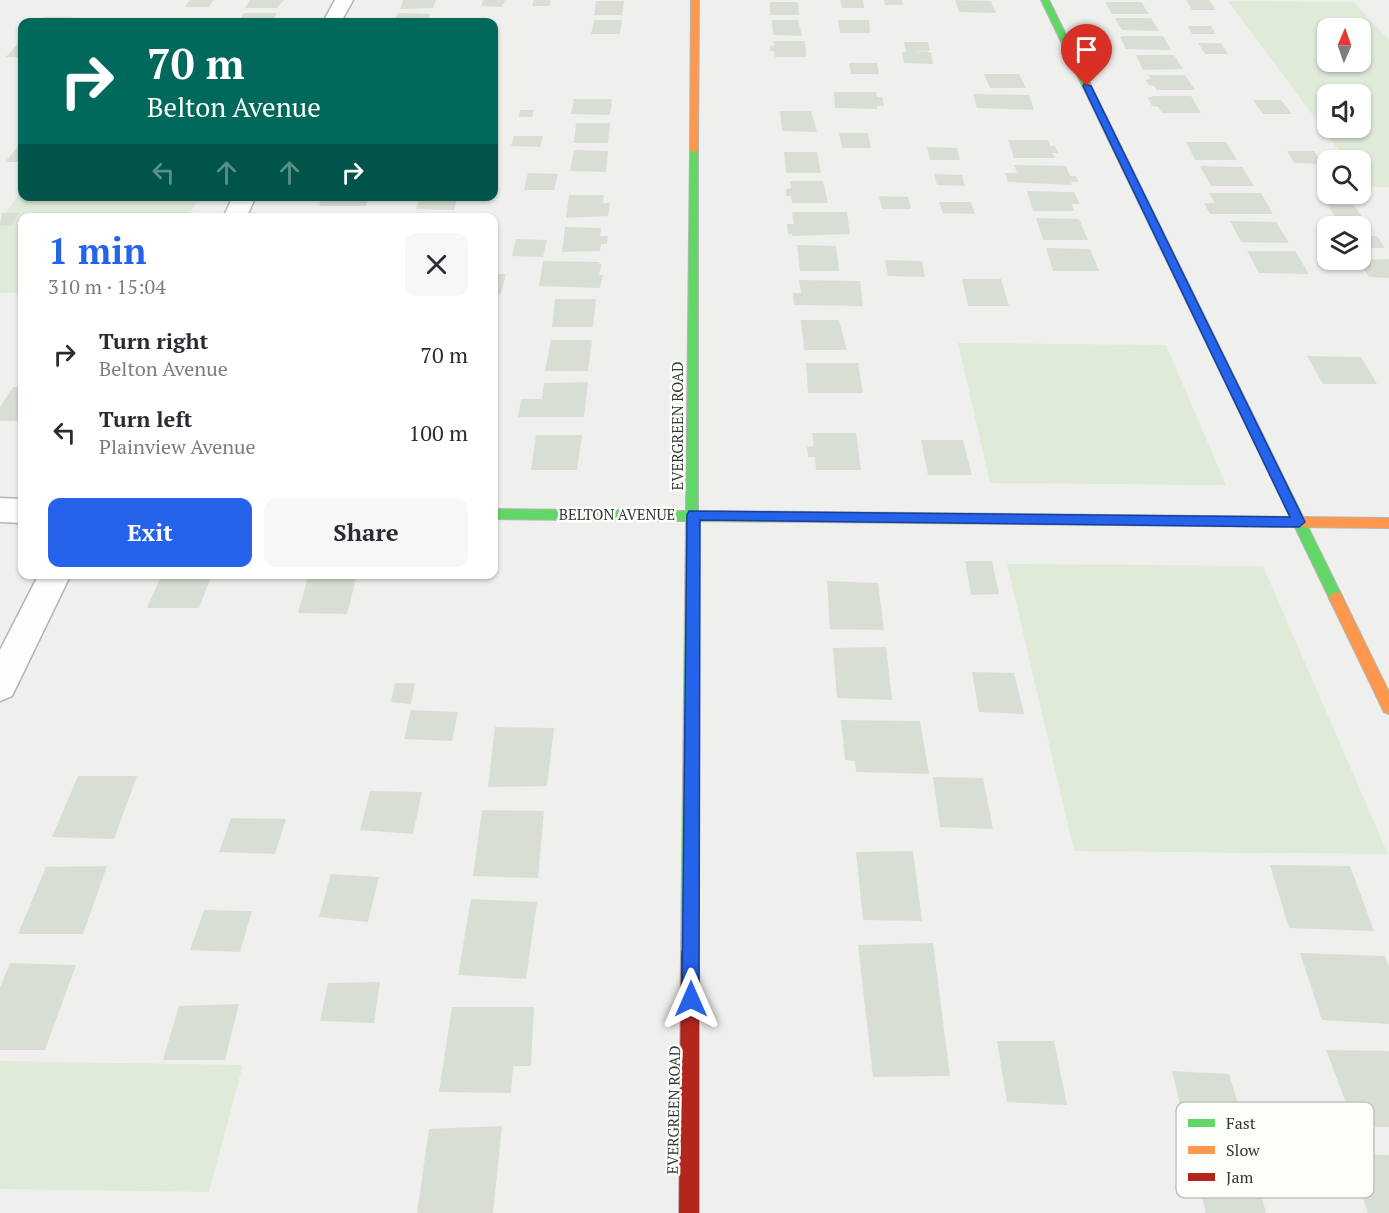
<!DOCTYPE html>
<html lang="en">
<head>
<meta charset="utf-8">
<style>
  :root { --surface:#fff; --page:#f7f7f7; --text:#2b2b33; --muted:#7c7c81; --accent:#2563eb }
  body { margin:0; font-family:"PT Serif",serif; background:var(--page); color:var(--text); height:100vh; display:flex; flex-direction:column; font-size:22px; white-space:nowrap }
  * { box-sizing:border-box; margin:0 }
  p { font-size:20px; color:var(--muted) }
  .icon { flex:none; width:33px; height:33px; fill:none; stroke:currentColor; stroke-width:2; stroke-linecap:round; stroke-linejoin:round }
  .map { position:relative; flex:1; overflow:hidden }
  .sheet { position:absolute; left:18px; top:213px; width:480px; height:366px; display:flex; flex-direction:column; background:var(--surface); border-radius:12px; box-shadow:0 2px 4px #0004 }
  .sheet>* { flex:none }
  .banner { position:absolute; left:18px; top:18px; width:480px; height:183px; border-radius:12px; box-shadow:0 2px 4px #0004; background:#00695c; color:#fff; overflow:hidden }
  .needle { width:39px; rotate:2deg }
  .controls { position:absolute; left:1317px; top:18px; display:grid; gap:12px }
  .controls a { display:grid; place-items:center; width:54px; height:54px; border-radius:12px; background:var(--surface); box-shadow:0 2px 4px #0004; font-size:30px }
  .pin { position:absolute; display:grid; place-items:center; width:51px; height:51px; color:#fff; margin:-62px -26px; border-radius:50% 50% 50% 0; rotate:-45deg; box-shadow:0 0 6px #0007 }
  .pin .icon { rotate:45deg }
  .me { position:absolute; width:66px; margin:-33px; rotate:0deg; stroke-linejoin:round; filter:drop-shadow(0 0 4px #0008) }
  .turn { display:flex; align-items:center; gap:21px; height:126px; padding:0 30px; font-size:27px }
  .turn .icon { width:78px; height:78px; stroke-width:2.5 }
  .turn b { display:block; font-size:42px; line-height:51px }
  .lanes { display:flex; align-items:center; height:57px; padding:0 30px; background:#0003; justify-content:center; gap:30px; direction:ltr }
  .lanes .off { opacity:.35 }
  .round { display:grid; place-items:center; flex:none; width:63px; height:63px; border-radius:12px; background:var(--page) }
  .overview { display:flex; align-items:center; justify-content:space-between; height:102px; padding:0 30px }
  h1 { font-size:36px; font-weight:800; line-height:45px; color:var(--accent) }
  .button { display:flex; gap:12px; margin-top:auto; padding:12px 30px }
  .button a { flex:1; height:69px; border-radius:12px; background:var(--accent); color:#fff; font-size:24px; font-weight:800; line-height:69px; text-align:center }
  .button a+a { background:var(--page); color:var(--text) }
  ul { padding:0; list-style:none }
  li { display:flex; align-items:center; gap:18px; height:78px; padding:0 30px }
  li div { flex:1 }
  li b { display:block; font-size:22px }
  li em { font-style:normal }
  .map>svg:first-child { display:block }
</style>
</head>
<body>
<div class="map">
<svg width="1389" height="1213" viewBox="0 0 1389 1213">
  <rect width="100%" height="100%" fill="#eff0ee"/>
  <g fill="#e0ead9" fill-rule="evenodd">
    <path d="M1228 1 1354 2 1389 40V187H1365L1361 180 1360 160H1346ZM1328 28H1360V62H1328ZM1328 94H1360V128H1328Z"/>
    <polygon points="22,190 22,196 200,197 188,217 22,218 22,293 0,293 0,220"/>
    <polygon points="958,343 1166,345 1226,485 990,483"/>
    <polygon points="1007,564 1263,566 1388,854 1074,851"/>
    <polygon points="0,1061 243,1065 209,1192 0,1189"/>
  </g>
  <g fill="#d8ded4">
    <polygon points="190,0 214,0 209,7 185,7"/>
    <polygon points="250,0 284,0 277,8 245,8"/>
    <polygon points="403,0 436,0 433,8 400,9"/>
    <polygon points="483,0 505,0 502,7 481,6"/>
    <polygon points="534,0 551,0 549,6 532,6"/>
    <polygon points="840,0 863,0 864,8 842,8"/>
    <polygon points="884,0 902,0 903,5 885,5"/>
    <polygon points="955,0 991,1 996,13 959,12"/>
    <polygon points="1186,0 1209,0 1216,10 1192,10"/>
    <polygon points="596,1 624,1 622,15 594,15"/>
    <polygon points="770,2 798,2 799,15 770,15"/>
    <polygon points="1105,2 1141,2 1149,14 1112,14"/>
    <polygon points="244,13 277,13 272,22 238,22"/>
    <polygon points="398,13 430,14 427,22 393,22"/>
    <polygon points="44,17 73,17 69,22 39,22"/>
    <polygon points="1115,18 1151,18 1159,31 1122,30"/>
    <polygon points="594,20 622,20 620,34 591,34"/>
    <polygon points="772,20 798,20 802,36 773,35"/>
    <polygon points="838,20 869,20 870,33 840,33"/>
    <polygon points="1188,26 1211,26 1216,34 1192,34"/>
    <polygon points="1125,36 1163,36 1171,50 1126,49 1120,37"/>
    <polygon points="20,41 22,41 22,57 6,57"/>
    <polygon points="773,41 805,41 806,57 775,57 774,51 770,51 770,46 774,46"/>
    <polygon points="904,42 928,42 930,51 912,52 931,52 933,64 904,63 902,52 906,52"/>
    <polygon points="1198,43 1221,43 1228,54 1205,54"/>
    <polygon points="1136,55 1174,55 1183,69 1143,70"/>
    <polygon points="849,63 877,63 879,74 851,74"/>
    <polygon points="984,74 1019,74 1026,88 990,88"/>
    <polygon points="1148,75 1185,75 1195,90 1157,90 1154,86 1149,85 1145,80 1151,79"/>
    <polygon points="834,92 876,92 877,97 882,97 884,106 877,106 877,109 835,108"/>
    <polygon points="973,94 1029,95 1034,110 977,108"/>
    <polygon points="1153,96 1191,96 1201,113 1162,113 1158,107 1152,106 1148,98"/>
    <polygon points="574,99 612,99 610,115 571,114"/>
    <polygon points="1253,100 1281,100 1292,114 1263,114"/>
    <polygon points="520,110 534,110 532,117 519,117"/>
    <polygon points="780,111 811,111 817,132 782,131"/>
    <polygon points="576,123 610,123 608,143 574,143"/>
    <polygon points="839,133 868,133 871,148 842,148"/>
    <polygon points="514,136 543,136 540,147 511,146"/>
    <polygon points="1008,140 1048,140 1050,146 1055,146 1058,153 1052,153 1055,158 1014,158"/>
    <polygon points="1186,142 1226,142 1237,160 1195,160"/>
    <polygon points="21,143 22,143 22,162 5,162"/>
    <polygon points="927,147 957,148 960,160 930,160"/>
    <polygon points="574,150 608,151 606,172 570,171"/>
    <polygon points="1287,151 1314,151 1322,164 1294,163"/>
    <polygon points="784,152 817,152 821,173 786,173"/>
    <polygon points="1014,165 1066,166 1070,176 1076,176 1079,182 1071,182 1072,185 1008,182 1005,173 1017,173"/>
    <polygon points="1200,166 1242,167 1254,186 1211,186"/>
    <polygon points="528,173 558,174 554,190 524,190"/>
    <polygon points="934,174 962,175 965,186 937,185"/>
    <polygon points="790,181 823,181 828,203 792,203 791,196 786,196 786,189 791,188"/>
    <polygon points="1027,191 1074,192 1080,204 1072,204 1074,211 1033,211"/>
    <polygon points="1209,193 1261,193 1273,214 1210,214 1204,203 1215,203"/>
    <polygon points="569,195 604,195 603,203 610,203 608,216 566,218"/>
    <polygon points="322,196 369,196 366,206 319,206"/>
    <polygon points="420,196 458,196 454,210 416,209"/>
    <polygon points="879,196 908,197 911,209 882,209"/>
    <polygon points="939,202 971,202 975,214 943,213"/>
    <polygon points="1327,204 1354,205 1363,218 1335,217"/>
    <polygon points="792,212 847,212 850,234 792,236 792,234 788,234 787,224 794,224"/>
    <polygon points="2,213 20,213 11,226 0,225"/>
    <polygon points="315,214 362,214 360,218 313,218"/>
    <polygon points="1036,218 1079,219 1088,240 1043,240"/>
    <polygon points="1230,221 1276,222 1289,243 1241,242"/>
    <polygon points="565,227 601,228 600,236 608,236 607,244 601,244 600,251 562,252"/>
    <polygon points="1360,235 1377,236 1385,248 1360,248"/>
    <polygon points="516,239 547,240 543,257 512,256"/>
    <polygon points="797,245 836,246 839,271 800,271"/>
    <polygon points="1046,248 1090,249 1099,271 1053,271"/>
    <polygon points="1247,251 1295,251 1309,274 1259,273"/>
    <polygon points="1389,259 1389,278 1369,277 1357,260"/>
    <polygon points="885,260 922,261 925,277 888,276"/>
    <polygon points="543,261 600,262 599,264 602,264 599,275 603,275 600,288 539,286"/>
    <polygon points="494,274 506,274 501,294 494,294"/>
    <polygon points="962,279 1001,279 1009,306 968,306"/>
    <polygon points="799,280 860,281 863,306 794,305 793,293 801,293"/>
    <polygon points="555,299 596,299 593,327 552,327"/>
    <polygon points="801,320 839,320 847,350 804,350"/>
    <polygon points="551,340 592,340 588,371 545,371"/>
    <polygon points="1307,356 1361,357 1377,384 1323,384"/>
    <polygon points="806,363 858,363 863,393 808,393"/>
    <polygon points="588,382 584,417 518,417 521,399 542,399 544,383"/>
    <polygon points="13,387 22,387 22,421 0,421 0,407"/>
    <polygon points="812,433 856,433 861,470 816,470 815,457 808,457 807,447 814,446"/>
    <polygon points="536,435 582,435 577,470 531,470"/>
    <polygon points="921,440 963,440 972,475 928,475"/>
    <polygon points="965,561 992,561 999,594 971,595"/>
    <polygon points="162,574 212,574 199,608 147,608"/>
    <polygon points="308,577 356,579 347,614 298,613"/>
    <polygon points="827,581 878,583 884,630 830,629"/>
    <polygon points="886,647 892,700 837,698 833,648"/>
    <polygon points="972,672 1014,673 1024,714 979,712"/>
    <polygon points="395,683 415,683 411,704 391,702"/>
    <polygon points="411,710 458,712 452,741 404,739"/>
    <polygon points="841,720 920,721 929,774 856,772 855,761 845,760"/>
    <polygon points="495,727 554,728 547,786 488,787"/>
    <polygon points="78,776 137,776 114,839 52,837"/>
    <polygon points="933,777 983,778 993,829 940,827"/>
    <polygon points="370,791 422,792 413,834 360,830"/>
    <polygon points="482,810 544,811 538,878 473,876"/>
    <polygon points="231,818 286,819 275,854 219,852"/>
    <polygon points="913,851 922,921 863,920 856,852"/>
    <polygon points="1270,865 1350,866 1374,931 1289,928"/>
    <polygon points="107,866 83,934 18,934 46,867"/>
    <polygon points="331,874 379,877 368,922 319,917"/>
    <polygon points="471,899 537,902 526,979 458,975"/>
    <polygon points="204,910 252,911 240,952 190,950"/>
    <polygon points="933,943 950,1076 873,1077 858,945"/>
    <polygon points="1300,953 1385,956 1389,967 1389,1024 1322,1020"/>
    <polygon points="10,963 76,965 45,1050 0,1050 0,988"/>
    <polygon points="380,982 374,1023 320,1021 328,983"/>
    <polygon points="239,1004 225,1060 163,1060 179,1006"/>
    <polygon points="452,1007 534,1007 531,1066 513,1066 511,1093 439,1092"/>
    <polygon points="997,1041 1054,1041 1067,1105 1007,1102"/>
    <polygon points="1326,1050 1389,1051 1389,1127 1355,1127"/>
    <polygon points="1172,1071 1229,1074 1249,1139 1188,1138"/>
    <polygon points="502,1126 493,1213 417,1213 429,1129"/>
    <polygon points="1348,1154 1389,1155 1389,1213 1368,1213"/>
    <polygon points="1199,1184 1259,1186 1266,1213 1206,1213"/>
  </g>
  <g fill="none" stroke-linecap="round" stroke-linejoin="round">
    <defs>
      <g id="street">
        <polygon points="335,0 353,0 341,22 323,22"/>
        <polygon points="233,196 256,196 246,218 223,218"/>
        <polygon points="0,498 22,499 22,523 0,522"/>
        <polygon points="39,574 71,574 12,696 0,701 0,650"/>
      </g>
      <g id="fast">
        <polygon points="1041,0 1049,0 1343,598 1341,602 1331,602"/>
        <polygon points="694,147 698,150 698,511 1112,515 1118,520 1112,525 698,521 699,952 696,958 690,961 684,958 681,952 686,521 494,519 494,509 686,511 690,150"/>
      </g>
      <g id="slow">
        <polygon points="691,0 699,0 698,150 694,153 690,150"/>
        <polygon points="1112,515 1389,518 1389,528 1112,525 1106,520"/>
        <polygon points="1336,592 1341,594 1389,692 1389,714 1384,712 1329,598 1331,594"/>
      </g>
      <polygon id="jam" points="690,943 696,946 699,952 699,1213 679,1213 681,952 684,946"/>
    </defs>
    <use href="#street" stroke="#b4b5b3" stroke-width="3"/>
    <use href="#fast" stroke="#b4b5b3" stroke-width="2"/>
    <use href="#slow" stroke="#b4b5b3" stroke-width="2"/>
    <use href="#jam" stroke="#b4b5b3" stroke-width="2"/>
    <use href="#street" fill="#fdfdfc" fill-rule="evenodd"/>
    <use href="#fast" fill="#63d668" fill-rule="evenodd"/>
    <use href="#slow" fill="#ff974d" fill-rule="evenodd"/>
    <use href="#jam" fill="#b3261e" fill-rule="evenodd"/>
  </g>
  <polygon fill="#2563eb" stroke="#184099" stroke-width="1.5" points="1084,84 1091,86 1305,522 1299,527 700,520 699,999 697,1006 691,1008 684,1006 682,999 687,515 689,511 1290,517 1083,86"/>
  <g text-anchor="middle" dominant-baseline="central" stroke-width="5" stroke-linejoin="round" paint-order="stroke">
    <g font-size="15" fill="#363735" stroke="#fcfefa">
      <text transform="translate(677 426) rotate(-90)">EVERGREEN ROAD</text>
      <text x="617" y="514">BELTON AVENUE</text>
      <text transform="translate(673 1110) rotate(-89)">EVERGREEN ROAD</text>
    </g>
  </g>
  <rect x="1176" y="1102" width="198" height="96" rx="9" fill="#fcfefa" stroke="#c1c2bf" stroke-width="1.5"/>
  <rect x="1188" y="1119" width="27" height="8" fill="#63d668"/>
  <rect x="1188" y="1146" width="27" height="8" fill="#ff974d"/>
  <rect x="1188" y="1173" width="27" height="8" fill="#b3261e"/>
  <g font-size="16" fill="#363735">
    <text x="1226" y="1129">Fast</text>
    <text x="1226" y="1156">Slow</text>
    <text x="1226" y="1183">Jam</text>
  </g>
</svg>
<div class="controls">
<a><svg class="needle" viewBox="-14 -14 28 28"><path d="M0-13l5 13h-10z" fill="#e53935"/><path d="M0 13l5-13h-10z" fill="#7c7c81"/></svg></a>
<a><svg class="icon" aria-label="sound" viewBox="0 0 24 24"><path d="M4 9h4l5-4v14l-5-4H4zM17 9q2 3 0 6"/></svg></a>
<a><svg class="icon" aria-label="search" viewBox="0 0 24 24"><circle cx="10" cy="10" r="6"/><path d="M15 15l6 6"/></svg></a>
<a><svg class="icon" aria-label="layers" viewBox="0 0 24 24"><path d="M12 4l9 5-9 5-9-5zM3 14l9 5 9-5"/></svg></a>
</div>
<div class="pin" style="left:1087px;top:86px;background:#d93025"><svg class="icon" aria-label="arrive" viewBox="0 0 24 24"><path d="M6 21V4h12l-3 4 3 4H6"/></svg></div>
<svg class="me" style="left:691px;top:999px" viewBox="-20 -20 40 40"><path d="M0-17L14 15 0 8-14 15z" fill="#2563eb" stroke="#fff" stroke-width="4"/></svg>
<div class="banner">
<div class="turn"><svg class="icon" aria-label="right" viewBox="0 0 24 24"><path d="M7 20v-9h11M14 6l5 5-5 5"/></svg><div><b>70 m</b>Belton Avenue</div></div>
<div class="lanes"><svg class="icon off" aria-label="left" viewBox="0 0 24 24"><path d="M17 20v-9H6M10 6l-5 5 5 5"/></svg><svg class="icon off" aria-label="ahead" viewBox="0 0 24 24"><path d="M12 20V5M6 11l6-6 6 6"/></svg><svg class="icon off" aria-label="ahead" viewBox="0 0 24 24"><path d="M12 20V5M6 11l6-6 6 6"/></svg><svg class="icon" aria-label="right" viewBox="0 0 24 24"><path d="M7 20v-9h11M14 6l5 5-5 5"/></svg></div>
</div>
<section class="sheet">
<div class="overview"><div><h1>1 min</h1><p>310 m · 15:04</p></div><a class="round"><svg class="icon" aria-label="close" viewBox="0 0 24 24"><path d="M6 6l12 12M18 6L6 18"/></svg></a></div>
<ul>
<li><svg class="icon" aria-label="right" viewBox="0 0 24 24"><path d="M7 20v-9h11M14 6l5 5-5 5"/></svg><div><b>Turn right</b><p>Belton Avenue</p></div><em>70 m</em></li>
<li><svg class="icon" aria-label="left" viewBox="0 0 24 24"><path d="M17 20v-9H6M10 6l-5 5 5 5"/></svg><div><b>Turn left</b><p>Plainview Avenue</p></div><em>100 m</em></li>
</ul>
<div class="button"><a>Exit</a><a>Share</a></div>
</section>
</div>
</body>
</html>
